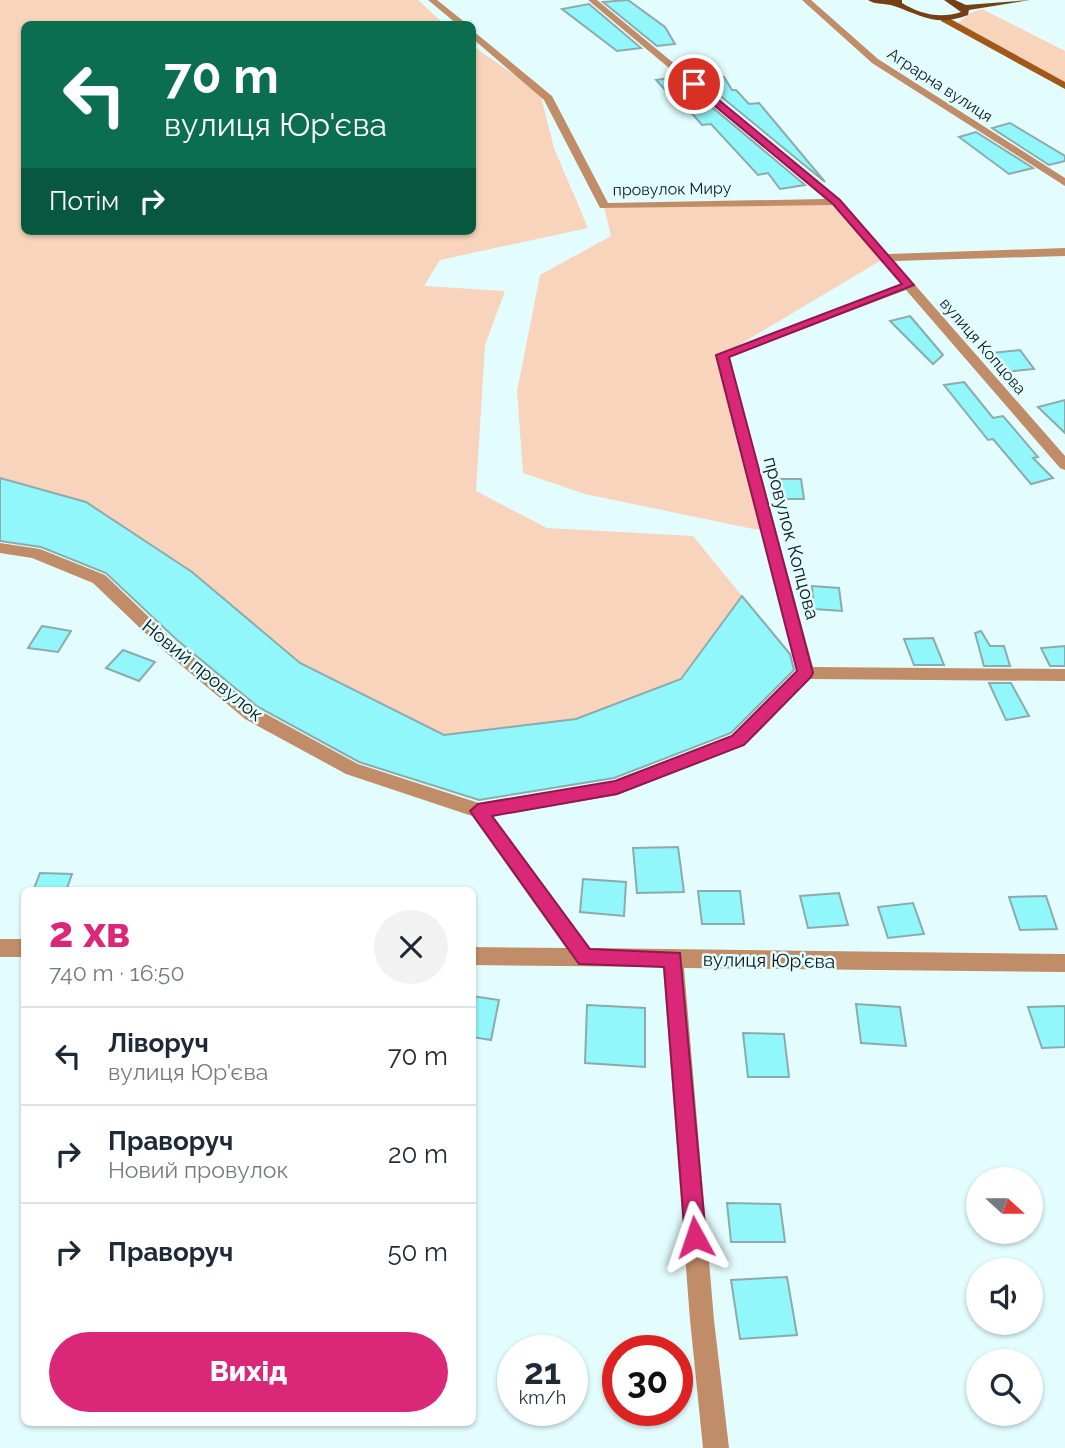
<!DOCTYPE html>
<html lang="uk">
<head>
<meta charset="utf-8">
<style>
  :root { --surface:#fff; --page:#f2f2f3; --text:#1f2937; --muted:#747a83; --line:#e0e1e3; --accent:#db2777 }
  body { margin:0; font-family:Raleway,sans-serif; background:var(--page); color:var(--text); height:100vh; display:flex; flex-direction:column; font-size:26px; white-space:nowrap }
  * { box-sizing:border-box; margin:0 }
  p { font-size:23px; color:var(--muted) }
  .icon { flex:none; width:38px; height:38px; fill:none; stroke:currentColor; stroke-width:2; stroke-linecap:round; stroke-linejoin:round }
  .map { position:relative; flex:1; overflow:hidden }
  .details { position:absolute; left:21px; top:887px; width:455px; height:539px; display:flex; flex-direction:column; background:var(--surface); border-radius:10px; box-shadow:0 2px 5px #0004 }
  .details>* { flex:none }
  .guide { position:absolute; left:21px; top:21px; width:455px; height:214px; border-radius:10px; box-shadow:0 2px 5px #0004; background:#0b6e4f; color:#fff; overflow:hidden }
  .needle { width:46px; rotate:111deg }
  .fabs { position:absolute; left:966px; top:1167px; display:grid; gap:14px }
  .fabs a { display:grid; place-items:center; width:77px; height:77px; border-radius:50%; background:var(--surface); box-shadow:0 2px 5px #0004; font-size:35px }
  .speed { position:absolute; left:497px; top:1335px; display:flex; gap:14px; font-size:35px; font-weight:700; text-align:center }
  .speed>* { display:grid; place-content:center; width:91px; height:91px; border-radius:50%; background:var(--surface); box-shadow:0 2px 5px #0004; line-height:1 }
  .speed small { font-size:18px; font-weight:400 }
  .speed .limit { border:10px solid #d22; background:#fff; color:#111 }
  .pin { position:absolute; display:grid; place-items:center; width:60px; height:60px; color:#fff; margin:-30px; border:4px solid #fff; border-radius:50%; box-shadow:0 2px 7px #0007 }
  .me { position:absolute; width:77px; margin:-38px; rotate:355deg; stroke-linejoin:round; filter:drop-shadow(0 0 5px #0008) }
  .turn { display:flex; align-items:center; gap:24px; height:147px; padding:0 28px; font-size:32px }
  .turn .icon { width:91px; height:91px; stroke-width:2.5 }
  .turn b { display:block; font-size:49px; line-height:60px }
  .then { display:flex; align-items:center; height:66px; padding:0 28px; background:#0003; gap:14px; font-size:26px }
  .round { display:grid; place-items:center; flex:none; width:74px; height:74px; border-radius:37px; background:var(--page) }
  .head { display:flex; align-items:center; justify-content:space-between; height:119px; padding:0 28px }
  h1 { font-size:42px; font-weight:800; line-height:52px; color:var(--accent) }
  .cta { display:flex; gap:14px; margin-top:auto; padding:14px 28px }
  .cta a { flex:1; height:80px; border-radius:42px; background:var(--accent); color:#fff; font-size:28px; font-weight:800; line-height:80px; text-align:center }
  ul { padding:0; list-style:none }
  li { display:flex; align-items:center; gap:21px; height:98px; padding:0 28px; border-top:2px solid var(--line) }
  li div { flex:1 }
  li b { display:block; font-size:26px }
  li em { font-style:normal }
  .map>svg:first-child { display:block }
</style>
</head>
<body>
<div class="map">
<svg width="1065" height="1448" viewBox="0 0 1065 1448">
  <rect width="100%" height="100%" fill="#e3fdfe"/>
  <g fill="#f8d4bc">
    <polygon points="0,0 418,0 444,24 24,24 24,231 472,231 473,46 540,93 554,148 588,228 440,260 424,286 505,291 485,345 476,491 547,528 693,536 742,596 681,679 576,719 444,735 300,663 192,572 86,502 0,478"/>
    <polygon points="982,9 1065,51 1065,86 957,24 970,13"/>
    <polygon points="836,202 885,258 722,355 768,532 585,494 523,473 517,391 540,275 611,236 604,206"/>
  </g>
  <g fill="#91f7fb" stroke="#8cabac" stroke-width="2">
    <polygon points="628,0 665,27 675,44 657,46 603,2"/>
    <polygon points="589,4 641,48 617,51 562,9"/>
    <polygon points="705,64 715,77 724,77 732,90 736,90 749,104 759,103 825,182 684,66"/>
    <polygon points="676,77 805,185 780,189 768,173 758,175 711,124 702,125 683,103 678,104 656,80"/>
    <polygon points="1010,123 1065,156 1065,161 1049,165 992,128"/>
    <polygon points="976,132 1033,168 1009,174 959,137"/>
    <polygon points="910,316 943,355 933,364 890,321"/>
    <polygon points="1020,350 1034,369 1005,372 991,353"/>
    <polygon points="964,382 993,418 1003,416 1038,457 1033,458 1053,478 1031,484 993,439 988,440 944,385"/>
    <polygon points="1065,400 1065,433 1038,407"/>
    <polygon points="0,478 86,502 192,572 300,663 444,735 576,719 681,679 742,596 790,654 794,670 731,733 614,778 479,800 359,762 258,707 177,640 106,573 41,547 0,541"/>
    <polygon points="780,479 801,479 804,499 784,499"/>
    <polygon points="812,586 839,588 842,611 814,609"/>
    <polygon points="42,626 71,631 58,652 28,648"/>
    <polygon points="981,631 990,646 1004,646 1010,666 984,666 975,633"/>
    <polygon points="933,638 944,665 914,665 904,639"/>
    <polygon points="1065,646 1065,666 1050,666 1041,648"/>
    <polygon points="123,650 155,662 139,681 106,668"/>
    <polygon points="989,683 1011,683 1029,716 1006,720"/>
    <polygon points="678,847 684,892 637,893 633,848"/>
    <polygon points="40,873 72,874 66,891 33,891"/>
    <polygon points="583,879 626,882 624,916 580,912"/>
    <polygon points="698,891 740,891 744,924 702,924"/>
    <polygon points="839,893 848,925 808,928 800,896"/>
    <polygon points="1046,896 1057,929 1020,930 1009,897"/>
    <polygon points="913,903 924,934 888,938 878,907"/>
    <polygon points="472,996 499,1000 491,1040 472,1037"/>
    <polygon points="856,1004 900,1007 906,1046 861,1043"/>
    <polygon points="587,1005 645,1008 645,1067 585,1063"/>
    <polygon points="1065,1006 1065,1047 1042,1048 1028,1007"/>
    <polygon points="743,1033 784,1034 789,1077 748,1077"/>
    <polygon points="727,1203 780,1204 785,1242 731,1242"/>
    <polygon points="787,1277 797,1335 740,1339 731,1280"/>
  </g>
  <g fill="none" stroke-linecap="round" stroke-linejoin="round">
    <g fill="#c18d69" fill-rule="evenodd">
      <polygon points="428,0 437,0 467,24 457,24"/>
      <polygon points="588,0 597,0 840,200 888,254 1065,248 1065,256 894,261 1065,456 1065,470 1060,468 906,290 729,357 813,667 1065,669 1065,681 810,679 744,745 617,795 493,816 590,948 1065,954 1065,972 684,968 714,1320 729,1448 703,1448 690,1320 663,967 472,965 472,947 566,948 472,816 346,774 245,719 163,650 93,583 32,558 0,553 0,543 40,549 105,575 175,642 257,709 358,764 479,803 615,781 732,735 797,671 715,355 901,284 833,205 600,208 544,100 472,38 472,30 552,96 608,203 825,199"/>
      <polygon points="802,0 811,0 878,59 1065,178 1065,186 872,63"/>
      <rect x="0" y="939" width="24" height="18"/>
    </g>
    <polygon fill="#a25818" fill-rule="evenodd" points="941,17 947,17 1065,82 1065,89 941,21"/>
    <path fill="#754015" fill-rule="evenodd" d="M868 0H902V3C920 14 940 19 961 12L944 0H955L966 5 1030 0 969 10 968 15C936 27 923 16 894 6 885 3 875 5 868 0Z"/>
  </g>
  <polygon fill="#db2777" stroke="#8e194d" stroke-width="2" points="691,82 697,82 840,200 914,285 729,357 813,673 811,677 744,745 617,794 492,816 590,949 680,953 706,1237 703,1245 695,1248 688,1245 685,1237 664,967 579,964 470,811 478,804 615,781 732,736 797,671 716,355 902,284 833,204 691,86"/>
  <g text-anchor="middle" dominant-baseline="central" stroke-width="5" stroke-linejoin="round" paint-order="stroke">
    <g font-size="16" fill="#0e191a" stroke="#e3fdfe">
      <text transform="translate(940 85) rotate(33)">Аграрна вулиця</text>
      <text transform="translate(672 189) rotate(-1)">провулок Миру</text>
      <text transform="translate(983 346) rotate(49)">вулиця Копцова</text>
    </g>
    <g font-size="19" fill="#0e191a" stroke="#e3fdfe">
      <text transform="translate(792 538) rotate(75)">провулок Копцова</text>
      <text transform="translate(203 670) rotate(39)">Новий провулок</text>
      <text transform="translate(769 960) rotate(1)">вулиця Юр'єва</text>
    </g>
  </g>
</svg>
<div class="fabs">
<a><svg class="needle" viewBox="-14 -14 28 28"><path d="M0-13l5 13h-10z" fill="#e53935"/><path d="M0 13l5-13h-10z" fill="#747a83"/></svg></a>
<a><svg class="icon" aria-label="sound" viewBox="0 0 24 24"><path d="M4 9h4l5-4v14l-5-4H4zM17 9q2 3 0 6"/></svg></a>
<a><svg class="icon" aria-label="search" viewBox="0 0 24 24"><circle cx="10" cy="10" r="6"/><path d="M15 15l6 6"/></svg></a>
</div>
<div class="speed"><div>21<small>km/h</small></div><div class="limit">30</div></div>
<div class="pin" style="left:694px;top:84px;background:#d93025"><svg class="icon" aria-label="arrive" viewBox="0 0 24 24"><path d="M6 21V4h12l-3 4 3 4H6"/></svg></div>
<svg class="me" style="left:695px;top:1237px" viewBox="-20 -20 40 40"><path d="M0-17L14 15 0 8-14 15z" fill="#db2777" stroke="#fff" stroke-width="4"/></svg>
<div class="guide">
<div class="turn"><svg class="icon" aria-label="left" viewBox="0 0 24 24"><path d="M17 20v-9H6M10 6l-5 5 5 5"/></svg><div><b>70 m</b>вулиця Юр'єва</div></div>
<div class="then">Потім<svg class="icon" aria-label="right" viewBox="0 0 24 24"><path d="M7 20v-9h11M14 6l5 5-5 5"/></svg></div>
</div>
<section class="details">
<div class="head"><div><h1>2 хв</h1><p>740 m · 16:50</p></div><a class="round"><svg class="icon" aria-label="close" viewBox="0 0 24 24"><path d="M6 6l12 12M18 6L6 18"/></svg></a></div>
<ul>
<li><svg class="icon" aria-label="left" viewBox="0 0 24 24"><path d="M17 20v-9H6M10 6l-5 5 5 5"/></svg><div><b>Ліворуч</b><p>вулиця Юр'єва</p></div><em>70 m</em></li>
<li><svg class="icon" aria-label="right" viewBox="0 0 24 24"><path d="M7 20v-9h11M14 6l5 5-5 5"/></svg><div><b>Праворуч</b><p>Новий провулок</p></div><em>20 m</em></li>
<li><svg class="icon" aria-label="right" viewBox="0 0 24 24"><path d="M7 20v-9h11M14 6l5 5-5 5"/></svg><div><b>Праворуч</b></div><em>50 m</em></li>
</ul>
<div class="cta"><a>Вихід</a></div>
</section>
</div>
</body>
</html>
